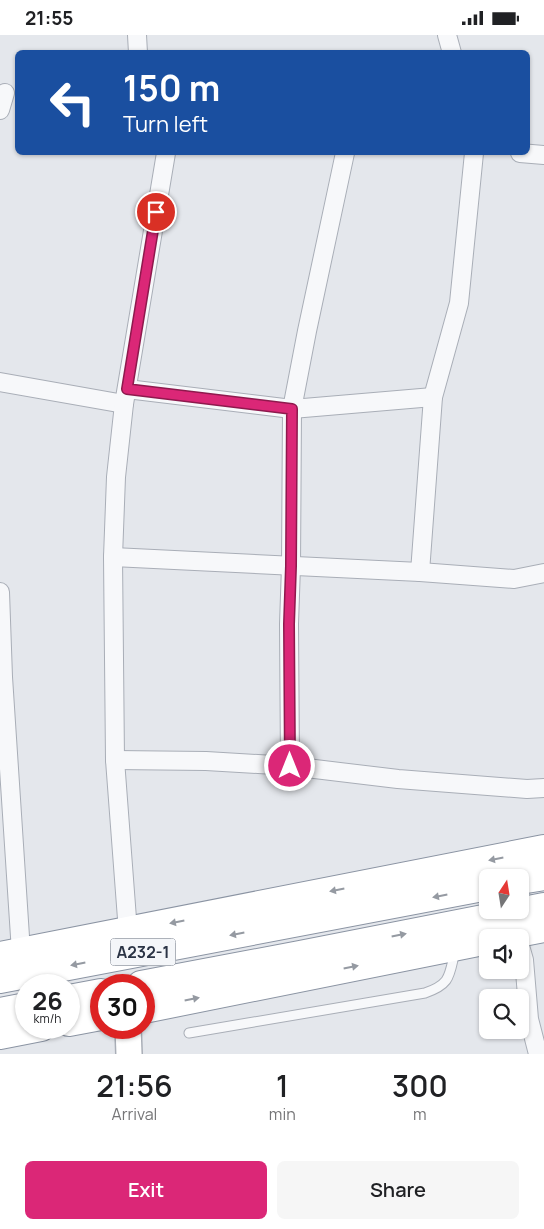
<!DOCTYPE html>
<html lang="en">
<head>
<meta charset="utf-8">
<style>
  :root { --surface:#fff; --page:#f6f6f6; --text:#202124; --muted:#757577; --accent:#db2777 }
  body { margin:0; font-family:Manrope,sans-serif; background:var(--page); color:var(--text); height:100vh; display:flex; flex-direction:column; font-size:19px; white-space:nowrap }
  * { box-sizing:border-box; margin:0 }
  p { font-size:16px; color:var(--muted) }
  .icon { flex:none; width:28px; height:28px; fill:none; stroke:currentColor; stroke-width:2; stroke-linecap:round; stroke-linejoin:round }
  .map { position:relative; height:1019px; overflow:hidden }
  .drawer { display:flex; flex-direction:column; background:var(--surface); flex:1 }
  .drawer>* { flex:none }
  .banner { position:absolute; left:15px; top:15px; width:515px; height:105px; border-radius:8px; box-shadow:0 1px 4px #0004; background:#1a4fa0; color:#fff; overflow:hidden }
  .needle { width:32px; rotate:12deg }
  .controls { position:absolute; left:479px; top:834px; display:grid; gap:10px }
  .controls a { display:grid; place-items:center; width:50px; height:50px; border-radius:8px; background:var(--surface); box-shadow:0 1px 4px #0004; font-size:25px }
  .speed { position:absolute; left:15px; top:939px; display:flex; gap:10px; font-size:25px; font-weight:700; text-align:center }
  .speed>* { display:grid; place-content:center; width:65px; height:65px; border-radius:50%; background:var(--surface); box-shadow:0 1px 4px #0004; line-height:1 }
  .speed small { font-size:12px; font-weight:400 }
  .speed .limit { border:8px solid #d22; background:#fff; color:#111 }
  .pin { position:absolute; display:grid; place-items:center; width:42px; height:42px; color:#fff; margin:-21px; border:2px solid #fff; border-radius:50%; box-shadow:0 1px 5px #0007 }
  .me { position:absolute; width:55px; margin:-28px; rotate:0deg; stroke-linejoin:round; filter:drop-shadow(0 0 4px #0008) }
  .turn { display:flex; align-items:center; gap:18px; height:105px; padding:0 25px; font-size:22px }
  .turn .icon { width:65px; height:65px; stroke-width:2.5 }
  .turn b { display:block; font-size:35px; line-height:42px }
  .eta { display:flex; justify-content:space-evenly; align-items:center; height:85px; text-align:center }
  .eta b { font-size:30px; font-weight:600; line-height:35px }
  .cta { display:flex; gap:10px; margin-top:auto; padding:10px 25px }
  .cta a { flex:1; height:58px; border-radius:8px; background:var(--accent); color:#fff; font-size:20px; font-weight:600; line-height:58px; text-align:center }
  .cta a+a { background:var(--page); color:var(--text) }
  .status { display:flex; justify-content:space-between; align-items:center; height:35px; padding:0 25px; background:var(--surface); direction:ltr }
  .status svg { height:14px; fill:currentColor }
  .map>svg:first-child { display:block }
</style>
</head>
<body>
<div class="status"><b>21:55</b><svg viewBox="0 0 49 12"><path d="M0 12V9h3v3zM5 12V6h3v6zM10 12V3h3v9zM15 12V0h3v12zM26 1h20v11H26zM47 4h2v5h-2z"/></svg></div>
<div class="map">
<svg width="544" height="1019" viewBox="0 0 544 1019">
  <rect width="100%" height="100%" fill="#e4e7ec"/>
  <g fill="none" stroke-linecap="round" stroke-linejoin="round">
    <defs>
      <path id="lane" d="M189 998 425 958C451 949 449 941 455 916"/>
      <g id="street">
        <polyline points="137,0 138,18"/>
        <polyline points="447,0 452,18"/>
        <polyline points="0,75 5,58"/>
        <polyline points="520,118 544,120"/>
        <polyline points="0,347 124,369"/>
        <polyline points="127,354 292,374 433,362"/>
        <polyline points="113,522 420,537 514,544 544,538"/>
        <polyline points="420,537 433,362 459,268 474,118"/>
        <polyline points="0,557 3,642 21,917"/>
        <polyline points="115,725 206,726 290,731 398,744 527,754 544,753"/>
        <polyline points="290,731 289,589 291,531 292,374 307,296 345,118"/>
        <polyline points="128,897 115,725 113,522 116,442 124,369 166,118"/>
        <polyline points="520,911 524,925 529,984 538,1019"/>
      </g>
      <polyline id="secondary" points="128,992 129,1019"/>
      <g id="highway">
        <polyline points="520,845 544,841"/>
        <polyline points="498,902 544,893"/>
        <polyline points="0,921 544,814"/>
        <polyline points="0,944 488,851"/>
        <polyline points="141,950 300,920 544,872"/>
        <polyline points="69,964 101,958"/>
        <polyline points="144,974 488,905"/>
        <polyline points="0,977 26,972"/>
        <polyline points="69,987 101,981"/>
        <polyline points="0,1000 41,992"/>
      </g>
    </defs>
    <use href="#lane" stroke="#a9aeb7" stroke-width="11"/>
    <use href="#street" stroke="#a9aeb7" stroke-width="20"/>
    <use href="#secondary" stroke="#a9aeb7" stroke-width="28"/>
    <use href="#highway" stroke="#8b94a3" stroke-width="30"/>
    <use href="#lane" stroke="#f7f8fa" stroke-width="9"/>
    <use href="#street" stroke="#f7f8fa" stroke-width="18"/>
    <use href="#secondary" stroke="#fff" stroke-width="25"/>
    <use href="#highway" stroke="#fff" stroke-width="28"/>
  </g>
  <defs><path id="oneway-solid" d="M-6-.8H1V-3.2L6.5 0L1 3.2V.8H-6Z" transform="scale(1.25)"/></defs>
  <g fill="#959aa2">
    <use href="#oneway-solid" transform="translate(496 824) rotate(169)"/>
    <use href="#oneway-solid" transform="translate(337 855) rotate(169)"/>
    <use href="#oneway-solid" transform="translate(440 861) rotate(169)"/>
    <use href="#oneway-solid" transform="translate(177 887) rotate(169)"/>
    <use href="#oneway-solid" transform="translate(237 899) rotate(169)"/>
    <use href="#oneway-solid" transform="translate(399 900) rotate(-11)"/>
    <use href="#oneway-solid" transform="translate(78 929) rotate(169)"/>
    <use href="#oneway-solid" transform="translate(351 932) rotate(-11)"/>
    <use href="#oneway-solid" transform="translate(192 964) rotate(-11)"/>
  </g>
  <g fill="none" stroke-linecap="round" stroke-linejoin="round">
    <defs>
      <polyline id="route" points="156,177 127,354 292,374 291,531 289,589 290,731"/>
    </defs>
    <use href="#route" stroke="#8e194d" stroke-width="12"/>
    <use href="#route" stroke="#db2777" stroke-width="9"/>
  </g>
  <g text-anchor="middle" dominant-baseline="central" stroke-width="4" stroke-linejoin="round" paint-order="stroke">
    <rect fill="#f4f6f9" stroke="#676e7b" stroke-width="1" x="110.5" y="903.5" width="65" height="27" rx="4"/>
    <g font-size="16" font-weight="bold" fill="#2b3445">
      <text x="143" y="917">A232-1</text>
    </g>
  </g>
</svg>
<div class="controls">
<a><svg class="needle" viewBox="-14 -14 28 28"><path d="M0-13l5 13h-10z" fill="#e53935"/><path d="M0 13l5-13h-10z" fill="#757577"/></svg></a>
<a><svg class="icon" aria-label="sound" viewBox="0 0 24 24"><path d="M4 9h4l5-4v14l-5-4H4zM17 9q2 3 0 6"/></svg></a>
<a><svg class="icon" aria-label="search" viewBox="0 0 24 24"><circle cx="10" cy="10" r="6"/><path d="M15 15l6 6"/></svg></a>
</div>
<div class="speed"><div>26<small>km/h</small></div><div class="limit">30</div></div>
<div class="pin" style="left:156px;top:177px;background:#d93025"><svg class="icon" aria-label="arrive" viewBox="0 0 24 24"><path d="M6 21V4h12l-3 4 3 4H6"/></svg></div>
<svg class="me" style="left:290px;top:731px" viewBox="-20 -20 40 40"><circle r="17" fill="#db2777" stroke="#fff" stroke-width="3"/><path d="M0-11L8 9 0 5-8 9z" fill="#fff"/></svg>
<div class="banner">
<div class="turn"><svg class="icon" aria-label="left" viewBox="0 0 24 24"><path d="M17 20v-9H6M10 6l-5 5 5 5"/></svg><div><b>150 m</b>Turn left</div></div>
</div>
</div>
<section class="drawer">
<div class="eta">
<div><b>21:56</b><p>Arrival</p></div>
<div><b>1</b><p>min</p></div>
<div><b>300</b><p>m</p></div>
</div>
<div class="cta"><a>Exit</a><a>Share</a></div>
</section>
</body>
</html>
